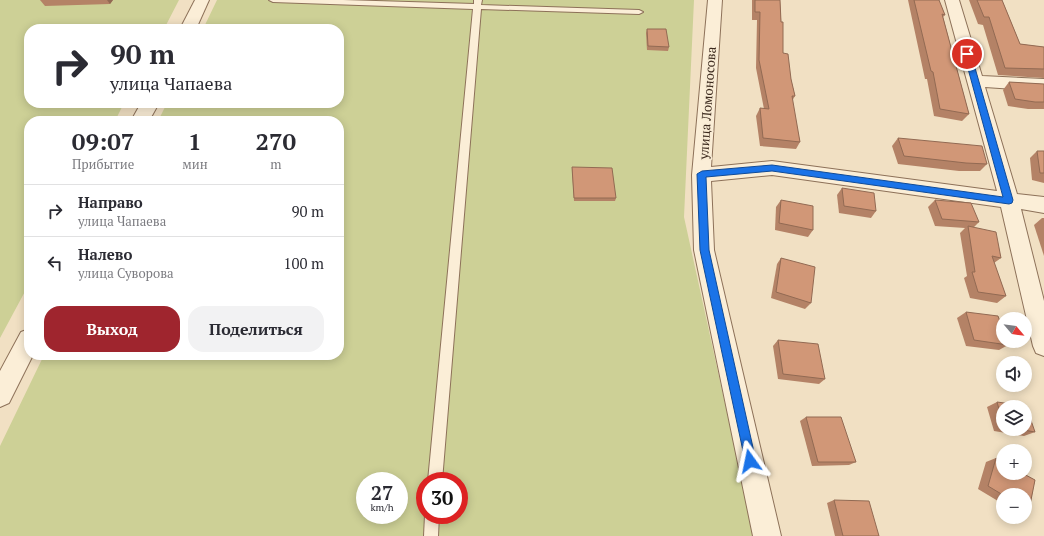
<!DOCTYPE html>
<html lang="ru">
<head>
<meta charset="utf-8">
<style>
  :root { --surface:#fff; --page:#f2f2f3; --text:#2b2b33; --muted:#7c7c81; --line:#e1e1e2; --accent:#9f252e }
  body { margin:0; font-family:"PT Serif",serif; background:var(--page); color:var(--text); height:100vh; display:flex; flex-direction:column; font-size:15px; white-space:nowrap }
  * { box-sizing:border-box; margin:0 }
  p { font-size:13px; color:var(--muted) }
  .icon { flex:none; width:22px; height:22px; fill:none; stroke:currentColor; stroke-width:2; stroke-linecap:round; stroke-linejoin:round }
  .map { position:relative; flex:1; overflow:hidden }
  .drawer { position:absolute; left:24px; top:116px; width:320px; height:244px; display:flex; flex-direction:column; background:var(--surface); border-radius:16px; box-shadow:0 2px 10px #0003 }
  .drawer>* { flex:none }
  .hud { position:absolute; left:24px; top:24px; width:320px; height:84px; border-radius:16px; box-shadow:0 2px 10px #0003; background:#fff; color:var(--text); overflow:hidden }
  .needle { width:26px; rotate:119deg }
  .buttons { position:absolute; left:996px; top:312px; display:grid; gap:8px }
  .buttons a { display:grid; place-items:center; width:36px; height:36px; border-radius:50%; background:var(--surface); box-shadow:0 2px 10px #0003; font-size:20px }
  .speed { position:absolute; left:356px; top:472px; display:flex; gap:8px; font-size:20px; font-weight:700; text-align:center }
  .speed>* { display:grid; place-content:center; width:52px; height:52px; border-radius:50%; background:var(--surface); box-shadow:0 2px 10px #0003; line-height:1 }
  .speed small { font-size:10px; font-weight:400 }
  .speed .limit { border:6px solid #d22; background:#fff; color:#111 }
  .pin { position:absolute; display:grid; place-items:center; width:34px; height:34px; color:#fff; margin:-17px; border:2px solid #fff; border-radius:50%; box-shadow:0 1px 4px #0007 }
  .me { position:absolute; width:44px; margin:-22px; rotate:348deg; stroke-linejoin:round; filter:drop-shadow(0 0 3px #0008) }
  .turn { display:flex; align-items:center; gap:14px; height:84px; padding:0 20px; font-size:18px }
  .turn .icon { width:52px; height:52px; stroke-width:2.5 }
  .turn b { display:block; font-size:28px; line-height:34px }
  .eta { display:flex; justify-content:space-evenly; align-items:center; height:68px; text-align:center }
  .eta b { font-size:24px; font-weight:700; line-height:28px }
  .action { display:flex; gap:8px; margin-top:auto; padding:8px 20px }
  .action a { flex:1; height:46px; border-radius:16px; background:var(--accent); color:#fff; font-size:16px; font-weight:700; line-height:46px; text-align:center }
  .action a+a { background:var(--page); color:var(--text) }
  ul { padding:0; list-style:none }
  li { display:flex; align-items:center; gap:12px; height:52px; padding:0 20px; border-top:1px solid var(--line) }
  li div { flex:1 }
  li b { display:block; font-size:15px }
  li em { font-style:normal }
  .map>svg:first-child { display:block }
</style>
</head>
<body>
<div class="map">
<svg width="1044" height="536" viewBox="0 0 1044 536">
  <rect width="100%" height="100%" fill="#f1e0c3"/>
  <g fill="#cdd096" fill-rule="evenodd">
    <polygon points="0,0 179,0 164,29 29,29 29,103 124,103 115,121 29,121 29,284 0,338"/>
    <path d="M217 0H694L684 217 754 536H0V446L44 355H339V121H158L167 103H339V29H203ZM365 481H399V515H365ZM425 481H459V515H425Z"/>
  </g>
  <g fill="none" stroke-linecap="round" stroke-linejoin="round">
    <defs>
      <g id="lane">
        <polygon points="269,0 343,0 474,4 474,0 482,0 481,5 639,10 643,12 639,14 481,9 442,481 428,481 473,9 273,2"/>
        <polygon points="425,515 439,515 438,536 424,536"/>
      </g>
      <g id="street">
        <polygon points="195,0 209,0 196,29 180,29"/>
        <polygon points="708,0 722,0 711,167 772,161 997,191 945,0 959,0 982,76 1044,79 1044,91 985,87 1017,194 1044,197 1044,213 1021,209 1044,301 1044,356 1036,353 1033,346 1001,207 772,175 711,181 714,250 781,536 753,536 694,250 692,175"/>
        <polygon points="141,103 159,103 149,121 131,121"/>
        <polygon points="29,329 29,355 33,355 9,403 0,407 0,371 21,332"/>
      </g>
    </defs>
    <use href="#lane" stroke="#8d7159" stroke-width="2"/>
    <use href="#street" stroke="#8d7159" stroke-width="2"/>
    <use href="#lane" fill="#fbeed7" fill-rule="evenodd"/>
    <use href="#street" fill="#fbeed7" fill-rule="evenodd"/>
  </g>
  <g fill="#b48266" fill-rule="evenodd">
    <polygon points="40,0 113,0 110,4 45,6"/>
    <polygon points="752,0 780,0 783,53 791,79 795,96 792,101 800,142 796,149 760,146 756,116 760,108 764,109 756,68 757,20 752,20"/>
    <polygon points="908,0 939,0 945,15 943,17 969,114 962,121 934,116 927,79 925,79"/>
    <polygon points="969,0 1002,0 1020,44 1044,47 1044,78 998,75 983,25 978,24"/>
    <polygon points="647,29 669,47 668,51 647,50 646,33"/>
    <polygon points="1009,82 1044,84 1044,109 1028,109 1008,106 1003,90"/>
    <polygon points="898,138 987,164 980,171 959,171 898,164 892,146"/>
    <polygon points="1037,151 1044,151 1044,183 1032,180 1030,158"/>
    <polygon points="572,167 616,198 615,201 574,201 572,171"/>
    <polygon points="842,188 876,211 871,218 839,213 837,195"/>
    <polygon points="781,200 813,230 808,237 775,230 776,207"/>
    <polygon points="935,200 979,222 974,227 1001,258 994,263 1006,296 997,303 970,298 964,278 967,276 960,233 965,228 935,226 928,207"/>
    <polygon points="1042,218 1044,218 1044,256 1034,225"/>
    <polygon points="781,258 811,303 805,309 771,298 777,264"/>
    <polygon points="966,312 1008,345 999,350 966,346 957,318"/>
    <polygon points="778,340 825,379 819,384 778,379 773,346"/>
    <path d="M997 402 1035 432 1024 436 994 431 987 407ZM1003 407 1025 429H1003Z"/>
    <polygon points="806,417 856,462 849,465 812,466 800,421"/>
    <polygon points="996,458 1003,462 1003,473 1022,473 1035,480 1029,510 1025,511 1025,495 1003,495 1003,504 978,489 986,462"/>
    <polygon points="834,500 879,536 835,536 827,503"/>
  </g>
  <polygon fill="#926a53" points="107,0 113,0 110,4"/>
  <g fill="#d19777" stroke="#926a53">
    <polygon points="755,0 780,0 781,22 783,22 783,53 788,54 791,79 795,96 792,96 800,142 763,138 760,108 769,109 759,60 760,12 755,12"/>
    <polygon points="914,0 939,0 945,15 942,14 969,114 940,109 933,72 931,71"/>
    <polygon points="977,0 1002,0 1020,44 1044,47 1044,69 1005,68 989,17 984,17"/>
    <polygon points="647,29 666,29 669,47 648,46"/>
    <polygon points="1009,82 1044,84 1044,102 1035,102 1015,99"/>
    <polygon points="898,138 982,146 987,164 966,163 904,156"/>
    <polygon points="1037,151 1044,151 1044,173 1040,173"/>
    <polygon points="572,167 612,168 616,198 574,198"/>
    <polygon points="842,188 874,193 876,211 844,206"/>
    <polygon points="781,200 813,206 813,230 779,223"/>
    <polygon points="935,200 971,203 979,222 942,219"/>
    <polygon points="968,226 996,232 1001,258 992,256 1006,296 978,292 972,272 975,272"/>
    <polygon points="781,258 815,267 811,303 776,292"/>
    <polygon points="966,312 998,316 1003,330 1003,341 1007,341 1008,345 974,340"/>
    <polygon points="778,340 818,344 825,379 783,374"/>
    <polygon points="997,402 1026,406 1035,432 1018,429 1025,429 1025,407 1003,407 1003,423"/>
    <polygon points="806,417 841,417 856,462 818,462"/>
    <polygon points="996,458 1003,462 1003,473 1022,473 1035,480 1029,510 1025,508 1025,495 1003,495 988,486"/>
    <polygon points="834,500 869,501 879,536 843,536"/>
  </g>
  <polygon fill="#1a73e8" stroke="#114b97" points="965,52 967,52 971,54 1013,200 1012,203 1009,204 772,171 706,177 709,250 756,461 754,465 750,466 746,465 700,250 697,174 702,171 772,165 1003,197 964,54"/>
  <g text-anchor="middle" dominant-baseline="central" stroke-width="3" stroke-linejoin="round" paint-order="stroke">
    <g font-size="13" fill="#3c2a1e" stroke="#f8ebd4">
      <text transform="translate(707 103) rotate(-86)">улица Ломоносова</text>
    </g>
  </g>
</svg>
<div class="buttons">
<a><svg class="needle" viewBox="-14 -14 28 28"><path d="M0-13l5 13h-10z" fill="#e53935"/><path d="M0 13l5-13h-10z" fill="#7c7c81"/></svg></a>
<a><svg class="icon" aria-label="sound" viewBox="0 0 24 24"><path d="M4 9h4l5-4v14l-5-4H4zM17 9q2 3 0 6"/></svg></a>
<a><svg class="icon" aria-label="layers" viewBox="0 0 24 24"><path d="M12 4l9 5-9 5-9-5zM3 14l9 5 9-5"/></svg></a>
<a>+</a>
<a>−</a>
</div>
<div class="speed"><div>27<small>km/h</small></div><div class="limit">30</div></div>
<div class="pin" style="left:967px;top:54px;background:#d93025"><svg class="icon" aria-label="arrive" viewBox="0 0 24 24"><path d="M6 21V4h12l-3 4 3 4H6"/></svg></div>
<svg class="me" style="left:750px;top:461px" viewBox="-20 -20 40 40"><path d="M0-17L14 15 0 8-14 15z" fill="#1a73e8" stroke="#fff" stroke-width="4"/></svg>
<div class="hud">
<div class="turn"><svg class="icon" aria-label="right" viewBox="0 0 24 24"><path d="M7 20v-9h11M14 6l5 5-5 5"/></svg><div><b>90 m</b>улица Чапаева</div></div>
</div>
<section class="drawer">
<div class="eta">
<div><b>09:07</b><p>Прибытие</p></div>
<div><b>1</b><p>мин</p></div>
<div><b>270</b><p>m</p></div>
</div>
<ul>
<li><svg class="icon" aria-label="right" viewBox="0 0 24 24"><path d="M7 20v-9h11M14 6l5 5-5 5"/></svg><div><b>Направо</b><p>улица Чапаева</p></div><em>90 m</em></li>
<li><svg class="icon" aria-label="left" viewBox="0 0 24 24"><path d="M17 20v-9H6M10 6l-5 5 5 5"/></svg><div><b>Налево</b><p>улица Суворова</p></div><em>100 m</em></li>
</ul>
<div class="action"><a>Выход</a><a>Поделиться</a></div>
</section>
</div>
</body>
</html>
